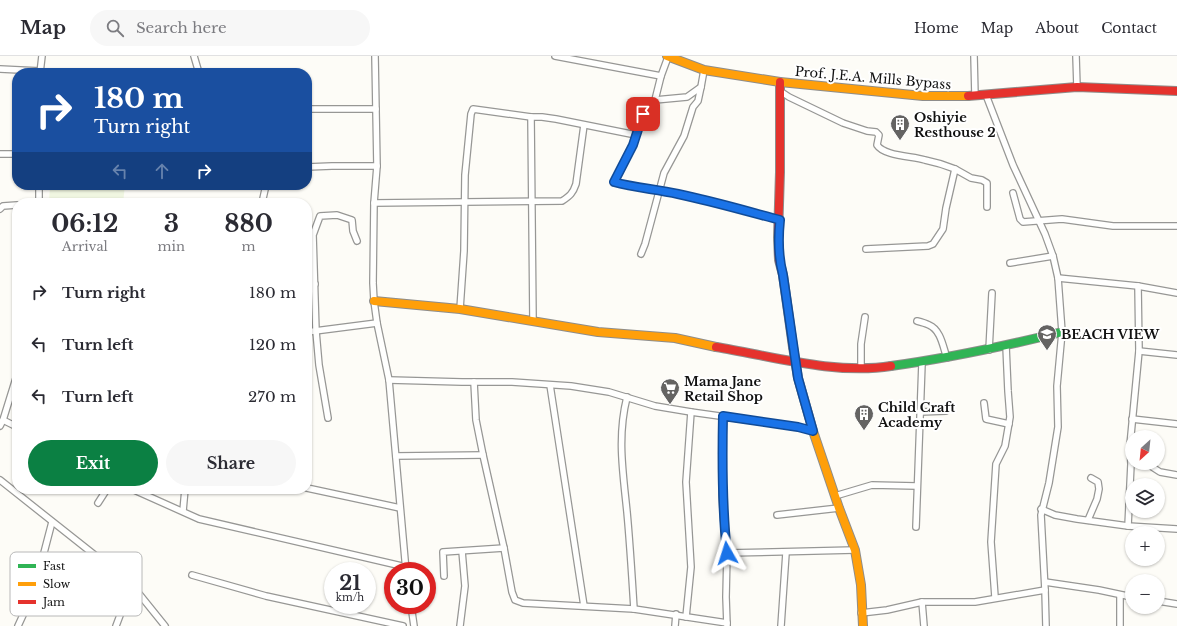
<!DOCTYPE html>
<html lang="en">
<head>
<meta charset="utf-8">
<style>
  :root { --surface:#fff; --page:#f7f7f7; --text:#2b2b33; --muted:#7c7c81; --line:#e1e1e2; --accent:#0b8043 }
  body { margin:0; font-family:"Libre Baskerville",serif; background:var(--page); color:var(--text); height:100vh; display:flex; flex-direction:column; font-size:15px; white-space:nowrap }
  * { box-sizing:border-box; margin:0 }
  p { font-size:13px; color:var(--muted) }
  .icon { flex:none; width:22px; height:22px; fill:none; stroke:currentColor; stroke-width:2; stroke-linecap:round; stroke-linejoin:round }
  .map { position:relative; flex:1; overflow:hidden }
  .details { position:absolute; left:12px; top:142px; width:300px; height:296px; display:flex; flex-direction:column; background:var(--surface); border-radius:16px; box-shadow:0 1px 3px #0004 }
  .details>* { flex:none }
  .guide { position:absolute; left:12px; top:12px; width:300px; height:122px; border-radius:16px; box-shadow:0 1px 3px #0004; background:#1a4fa0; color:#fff; overflow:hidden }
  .needle { width:26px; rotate:207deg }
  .buttons { position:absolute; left:1125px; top:374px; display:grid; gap:8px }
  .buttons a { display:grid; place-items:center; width:40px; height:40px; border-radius:50%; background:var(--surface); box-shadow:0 1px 3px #0004; font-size:20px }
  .speed { position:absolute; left:324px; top:506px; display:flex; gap:8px; font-size:20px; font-weight:700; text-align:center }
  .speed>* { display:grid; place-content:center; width:52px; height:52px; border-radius:50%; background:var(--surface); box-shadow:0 1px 3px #0004; line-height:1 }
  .speed small { font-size:10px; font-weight:400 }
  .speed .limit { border:6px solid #d22; background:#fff; color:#111 }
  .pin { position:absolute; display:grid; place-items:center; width:34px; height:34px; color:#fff; margin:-17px; border-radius:8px; box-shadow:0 2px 6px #0006 }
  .me { position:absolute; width:44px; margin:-22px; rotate:354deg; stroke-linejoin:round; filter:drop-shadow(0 0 3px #0008) }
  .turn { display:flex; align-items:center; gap:14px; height:84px; padding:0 16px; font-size:18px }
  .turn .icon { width:52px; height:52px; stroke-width:2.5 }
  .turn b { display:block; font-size:28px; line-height:34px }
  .lanes { display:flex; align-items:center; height:38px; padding:0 16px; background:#0003; justify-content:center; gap:20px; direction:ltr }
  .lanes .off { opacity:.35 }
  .eta { display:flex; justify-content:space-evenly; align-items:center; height:68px; text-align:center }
  .eta b { font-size:24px; font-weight:700; line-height:28px }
  .button { display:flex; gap:8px; margin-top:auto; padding:8px 16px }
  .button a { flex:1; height:46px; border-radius:24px; background:var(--accent); color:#fff; font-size:16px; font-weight:700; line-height:46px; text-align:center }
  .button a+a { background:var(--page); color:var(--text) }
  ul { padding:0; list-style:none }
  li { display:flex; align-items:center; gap:12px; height:52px; padding:0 16px }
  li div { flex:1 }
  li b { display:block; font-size:15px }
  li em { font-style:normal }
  header { display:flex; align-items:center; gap:24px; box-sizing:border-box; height:56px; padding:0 20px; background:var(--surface); border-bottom:1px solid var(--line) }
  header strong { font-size:19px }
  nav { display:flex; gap:22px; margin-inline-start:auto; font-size:14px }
  .search { width:280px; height:36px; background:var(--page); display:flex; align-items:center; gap:10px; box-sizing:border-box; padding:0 14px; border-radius:22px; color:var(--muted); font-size:15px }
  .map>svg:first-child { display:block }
</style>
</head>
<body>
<header>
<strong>Map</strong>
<div class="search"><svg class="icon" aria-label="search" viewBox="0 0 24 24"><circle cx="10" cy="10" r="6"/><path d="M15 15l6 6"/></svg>Search here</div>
<nav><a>Home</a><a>Map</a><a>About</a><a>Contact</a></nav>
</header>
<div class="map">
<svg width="1177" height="570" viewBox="0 0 1177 570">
  <rect width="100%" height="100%" fill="#fdfcf7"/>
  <polygon fill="#f0f6e1" points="50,129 125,129 123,147 49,147"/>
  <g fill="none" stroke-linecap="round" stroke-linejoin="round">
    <defs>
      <g id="street">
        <polyline points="194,0 199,17"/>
        <polyline points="375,0 377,110 374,147 373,227 374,245 377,267 389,324 406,515"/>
        <polyline points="555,0 661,20"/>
        <polyline points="974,0 975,40"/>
        <polyline points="1076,0 1077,31"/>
        <path d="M668 1 661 20 655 44 647 47 633 89 614 126C635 132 656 133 678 138 712 145 746 155 779 164"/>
        <polyline points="0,13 40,15"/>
        <polyline points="40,17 42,0"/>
        <path d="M780 35 789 41 843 67 867 75 876 76 879 79 877 89C884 100 912 100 925 104 935 106 945 109 955 113"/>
        <polyline points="986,39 1013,109 1045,178 1053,200 1058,222 1062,276 1057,330 1058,371 1049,427 1041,459 1045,534 1046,570"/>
        <polyline points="655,44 687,41 701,31 704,14"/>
        <polyline points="307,53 376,53"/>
        <polyline points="531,61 533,264"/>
        <polyline points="0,98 17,98"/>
        <polyline points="307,111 332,110 377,110"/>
        <polyline points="1013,137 1020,163 1023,166 1062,163 1113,170 1177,170"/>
        <polyline points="39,147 39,129"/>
        <polyline points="262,147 266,129"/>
        <path d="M374 147 562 145C570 140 573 137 576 128L584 69"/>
        <polyline points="0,153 3,150 17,149"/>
        <polyline points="866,193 928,190 933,188 943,173 946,152 955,113 971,122 982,124 987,127 987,151"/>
        <polyline points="641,198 645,188 664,117 684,80 693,51 698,45 701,31"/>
        <polyline points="1010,207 1053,200"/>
        <polyline points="1058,222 1138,230 1177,237"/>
        <polyline points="307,228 315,228"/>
        <polyline points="460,253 464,195 465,119 471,58 473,53 531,61 542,61 556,63 636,79"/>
        <path d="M917 265C921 266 925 267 929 269 941 274 943 291 947 302"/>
        <polyline points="307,276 377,267"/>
        <polyline points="989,294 992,237"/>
        <polyline points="1139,295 1177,299"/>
        <polyline points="861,312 861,288 865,261"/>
        <polyline points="389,324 462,326 512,326 571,330 609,336 655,350 691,356 798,371 813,375"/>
        <polyline points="474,326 476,364 483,399 504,492 512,536 515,544 523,547 634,553 727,567"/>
        <polyline points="550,329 584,550"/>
        <path d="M627 341C617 381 623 416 627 456 630 488 632 521 634 553"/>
        <polyline points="984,347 986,363 1009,368"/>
        <polyline points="920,356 946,355"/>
        <polyline points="723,360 722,438 724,467 727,497 726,541 727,569"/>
        <polyline points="328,362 319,309 316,275 313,179 320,160 337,159 352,164 353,175 357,185"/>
        <polyline points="1132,363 1177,368"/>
        <polyline points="3,364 17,371"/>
        <polyline points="0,370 3,364 17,319"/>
        <polyline points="396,400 483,399"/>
        <polyline points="1146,407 1160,416 1177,419"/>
        <polyline points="0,424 125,523 136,534 165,570"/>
        <polyline points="307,432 400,452"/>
        <polyline points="132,433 199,463 406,511"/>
        <polyline points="835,440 872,429 916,430"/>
        <polyline points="98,447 107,433"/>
        <polyline points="1041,453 1055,459 1077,463 1128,470 1177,473"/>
        <polyline points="183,455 185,433"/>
        <polyline points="777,459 839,452"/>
        <polyline points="1088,464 1097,443 1099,433 1098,426 1091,422"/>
        <polyline points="1128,470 1131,408 1130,389 1139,295 1138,230"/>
        <polyline points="916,471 922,307"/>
        <polyline points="727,497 855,494"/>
        <polyline points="192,519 266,540 403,570"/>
        <polyline points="444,520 443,496 504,492"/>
        <polyline points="1045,526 1099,534 1132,541"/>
        <polyline points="995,541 991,486 996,408 1005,390 1010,361 1008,335 1006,290"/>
        <polyline points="1158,545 1177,548"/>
        <polyline points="922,546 924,570"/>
        <polyline points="411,549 414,570"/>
        <polyline points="861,557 887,554 922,546 975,546 1045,534"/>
        <polyline points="686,561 691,511 686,426 691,356"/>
        <polyline points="18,570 34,535 52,466"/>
        <polyline points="116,570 122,554 125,523"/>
        <polyline points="460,570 465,530 462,495"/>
        <polyline points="675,570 676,558"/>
        <polyline points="781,570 786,497"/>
        <polyline points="1120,570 1120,539"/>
      </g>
      <path id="fast" d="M891 310C949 302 1005 290 1062 276"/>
      <g id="slow">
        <polyline points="667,0 704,14 780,26 923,40 968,40"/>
        <polyline points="374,245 460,253 598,276 675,282 716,291"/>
        <polyline points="793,291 798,322 813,375 839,452 855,494 861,529 863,570"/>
      </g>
      <g id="jam">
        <polyline points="780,26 780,116 778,181 779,204 783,219 793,291"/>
        <polyline points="968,40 1077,31 1177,35"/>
        <path d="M716 291C771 300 836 319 891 310"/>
      </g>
    </defs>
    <use href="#street" stroke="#979795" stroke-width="8"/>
    <use href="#fast" stroke="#8e8d8b" stroke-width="10"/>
    <use href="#slow" stroke="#8e8d8b" stroke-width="10"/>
    <use href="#jam" stroke="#8e8d8b" stroke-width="10"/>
    <use href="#street" stroke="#fffffe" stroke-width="5.5"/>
    <use href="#fast" stroke="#30b455" stroke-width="8"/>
    <use href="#slow" stroke="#ff9f0a" stroke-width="8"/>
    <use href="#jam" stroke="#e5322d" stroke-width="8"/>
  </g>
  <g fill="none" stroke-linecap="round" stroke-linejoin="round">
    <defs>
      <path id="route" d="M643 58 633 89 614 126C635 132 656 133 678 138 712 145 746 155 780 164 778 183 778 200 783 219L798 322 813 375 798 371 723 360C722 406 722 451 727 497"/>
    </defs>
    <use href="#route" stroke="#114b97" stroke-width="10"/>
    <use href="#route" stroke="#1a73e8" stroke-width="7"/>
  </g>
  <defs>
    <symbol id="building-pin" viewBox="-11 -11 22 30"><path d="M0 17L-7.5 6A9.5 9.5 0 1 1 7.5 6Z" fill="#646362" stroke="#fff"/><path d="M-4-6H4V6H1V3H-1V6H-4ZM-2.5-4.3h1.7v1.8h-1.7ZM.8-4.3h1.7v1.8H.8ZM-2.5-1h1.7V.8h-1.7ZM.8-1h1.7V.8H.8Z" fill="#fff"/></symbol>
    <symbol id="school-pin" viewBox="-11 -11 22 30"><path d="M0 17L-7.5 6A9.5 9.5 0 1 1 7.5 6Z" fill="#646362" stroke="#fff"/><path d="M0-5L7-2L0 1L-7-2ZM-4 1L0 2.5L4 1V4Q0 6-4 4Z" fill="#fff"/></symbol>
    <symbol id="supermarket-pin" viewBox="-11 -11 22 30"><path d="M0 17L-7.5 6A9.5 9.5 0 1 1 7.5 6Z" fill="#646362" stroke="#fff"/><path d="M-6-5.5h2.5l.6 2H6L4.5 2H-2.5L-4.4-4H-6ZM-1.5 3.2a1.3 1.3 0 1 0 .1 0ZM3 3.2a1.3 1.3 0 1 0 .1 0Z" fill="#fff"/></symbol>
  </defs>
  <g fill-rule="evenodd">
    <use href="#building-pin" x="889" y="57" width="22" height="30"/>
    <use href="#school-pin" x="1036" y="267" width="22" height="30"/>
    <use href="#supermarket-pin" x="659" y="321" width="22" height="30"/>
    <use href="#building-pin" x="853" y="347" width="22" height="30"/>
  </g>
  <g text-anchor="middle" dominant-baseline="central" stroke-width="4" stroke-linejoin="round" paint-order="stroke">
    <g font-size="13" fill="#111" stroke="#fff">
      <text transform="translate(873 22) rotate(5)">Prof. J.E.A. Mills Bypass</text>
    </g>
    <g font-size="13" font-weight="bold" fill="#111" stroke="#fff" text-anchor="start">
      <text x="914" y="61">Oshiyie<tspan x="914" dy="15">Resthouse 2</tspan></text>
      <text x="1061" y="278">BEACH VIEW</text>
      <text x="684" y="325">Mama Jane<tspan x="684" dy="15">Retail Shop</tspan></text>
      <text x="878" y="351">Child Craft<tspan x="878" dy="15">Academy</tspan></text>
    </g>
  </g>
  <rect x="10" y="496" width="132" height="64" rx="6" fill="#fff" stroke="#b8b8b8" stroke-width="1"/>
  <rect x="18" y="508" width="18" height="4" fill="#30b455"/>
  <rect x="18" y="526" width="18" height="4" fill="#ff9f0a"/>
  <rect x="18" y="544" width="18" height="4" fill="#e5322d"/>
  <g font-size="11" fill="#111">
    <text x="43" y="514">Fast</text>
    <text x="43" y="532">Slow</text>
    <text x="43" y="550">Jam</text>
  </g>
</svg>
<div class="buttons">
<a><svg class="needle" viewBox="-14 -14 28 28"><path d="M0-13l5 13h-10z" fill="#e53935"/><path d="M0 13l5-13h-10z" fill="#7c7c81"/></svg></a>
<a><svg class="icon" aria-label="layers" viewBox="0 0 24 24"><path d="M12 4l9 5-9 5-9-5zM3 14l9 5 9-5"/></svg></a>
<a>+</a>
<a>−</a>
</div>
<div class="speed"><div>21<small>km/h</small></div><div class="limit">30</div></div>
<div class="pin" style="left:643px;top:58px;background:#d93025"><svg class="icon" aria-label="arrive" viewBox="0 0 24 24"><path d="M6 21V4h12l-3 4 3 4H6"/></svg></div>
<svg class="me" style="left:727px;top:497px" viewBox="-20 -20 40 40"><path d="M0-17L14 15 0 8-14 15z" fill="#1a73e8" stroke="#fff" stroke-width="4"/></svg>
<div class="guide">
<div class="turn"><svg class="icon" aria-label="right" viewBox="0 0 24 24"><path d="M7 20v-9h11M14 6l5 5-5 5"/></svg><div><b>180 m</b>Turn right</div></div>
<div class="lanes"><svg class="icon off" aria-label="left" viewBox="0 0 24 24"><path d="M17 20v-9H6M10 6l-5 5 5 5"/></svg><svg class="icon off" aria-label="ahead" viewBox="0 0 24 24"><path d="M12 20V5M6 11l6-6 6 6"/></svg><svg class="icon" aria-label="right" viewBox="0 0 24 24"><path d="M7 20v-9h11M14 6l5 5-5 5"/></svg></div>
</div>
<section class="details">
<div class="eta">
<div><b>06:12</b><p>Arrival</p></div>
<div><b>3</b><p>min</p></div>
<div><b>880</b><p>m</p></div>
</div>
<ul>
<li><svg class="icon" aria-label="right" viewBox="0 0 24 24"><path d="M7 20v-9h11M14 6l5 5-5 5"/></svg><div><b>Turn right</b></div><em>180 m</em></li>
<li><svg class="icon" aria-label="left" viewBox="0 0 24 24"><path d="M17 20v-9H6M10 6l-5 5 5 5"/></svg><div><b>Turn left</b></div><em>120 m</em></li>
<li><svg class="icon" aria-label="left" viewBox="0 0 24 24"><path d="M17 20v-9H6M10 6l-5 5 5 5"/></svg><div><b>Turn left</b></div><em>270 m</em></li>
</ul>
<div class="button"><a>Exit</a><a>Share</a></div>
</section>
</div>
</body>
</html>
